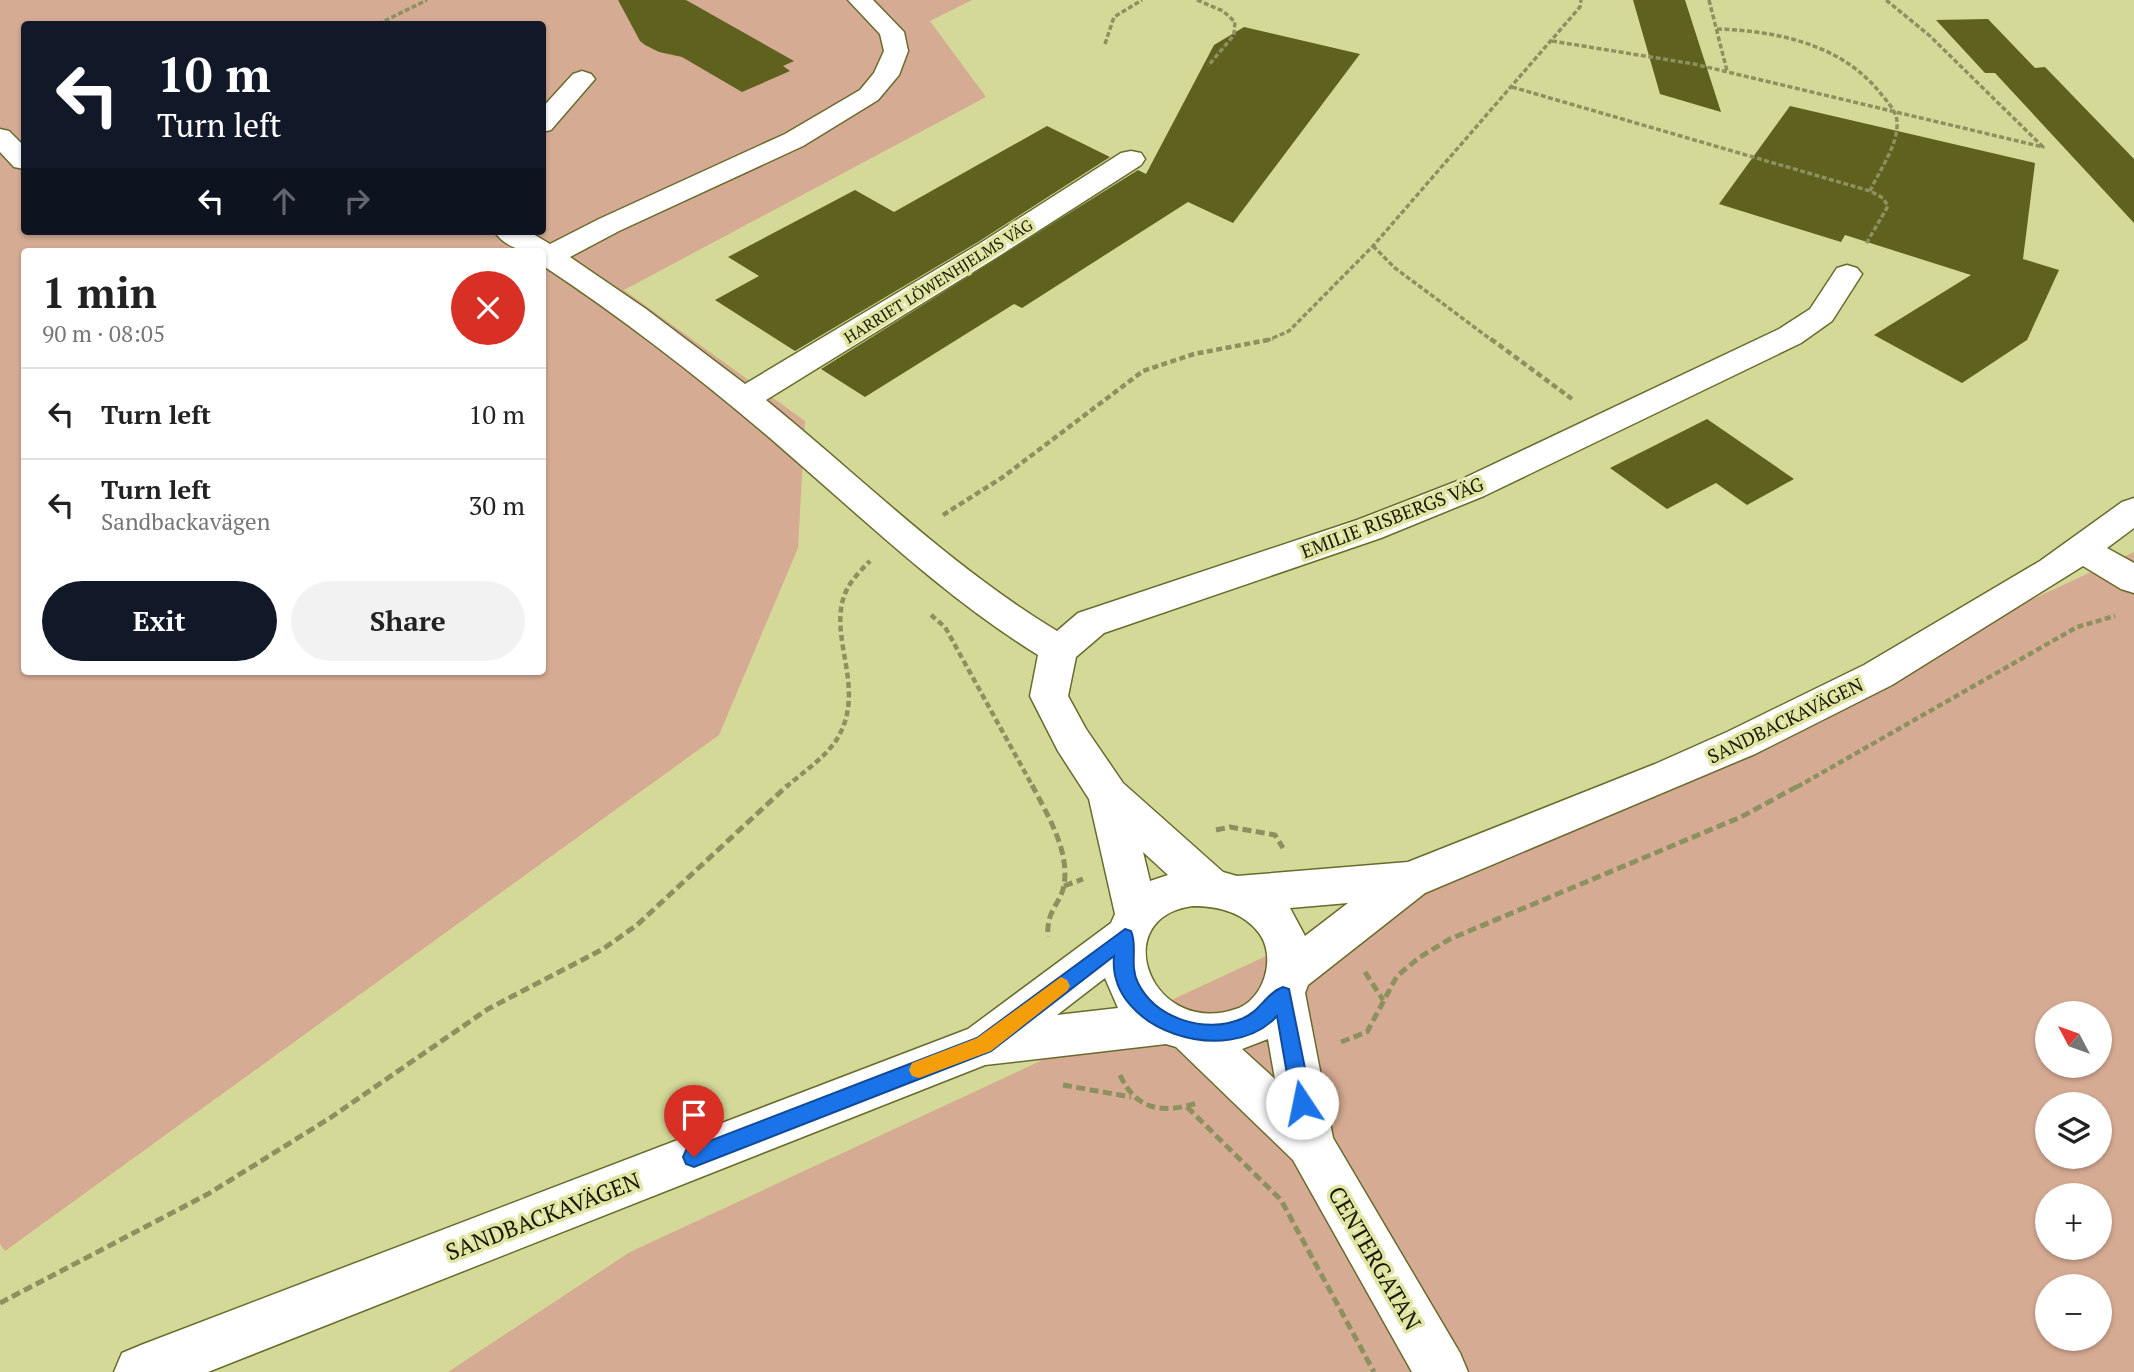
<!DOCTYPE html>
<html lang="en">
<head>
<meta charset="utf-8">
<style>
  :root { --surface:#fff; --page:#f2f2f2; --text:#222; --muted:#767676; --line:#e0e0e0; --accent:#111827 }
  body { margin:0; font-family:"PT Serif",serif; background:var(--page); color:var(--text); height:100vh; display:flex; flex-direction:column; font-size:26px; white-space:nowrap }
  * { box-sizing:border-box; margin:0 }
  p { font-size:23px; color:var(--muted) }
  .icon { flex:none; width:38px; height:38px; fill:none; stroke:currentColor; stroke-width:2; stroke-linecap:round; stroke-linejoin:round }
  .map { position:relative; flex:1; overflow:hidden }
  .panel { position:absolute; left:21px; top:248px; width:525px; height:427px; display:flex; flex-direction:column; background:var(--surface); border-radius:7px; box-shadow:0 2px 5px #0004 }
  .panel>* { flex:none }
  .guide { position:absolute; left:21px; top:21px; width:525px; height:214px; border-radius:7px; box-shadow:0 2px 5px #0004; background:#111827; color:#fff; overflow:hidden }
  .needle { width:46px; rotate:311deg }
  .tools { position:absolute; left:2035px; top:1001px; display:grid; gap:14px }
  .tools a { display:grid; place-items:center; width:77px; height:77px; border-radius:50%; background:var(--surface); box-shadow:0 2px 5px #0004; font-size:35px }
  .pin { position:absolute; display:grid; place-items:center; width:60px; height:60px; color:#fff; margin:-72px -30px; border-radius:50% 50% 50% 0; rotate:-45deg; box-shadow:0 0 7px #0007 }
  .pin .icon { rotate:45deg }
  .me { position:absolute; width:77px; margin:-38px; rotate:349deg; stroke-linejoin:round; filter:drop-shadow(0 0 5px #0008) }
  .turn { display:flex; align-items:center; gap:24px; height:147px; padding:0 21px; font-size:32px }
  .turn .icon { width:91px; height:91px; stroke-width:2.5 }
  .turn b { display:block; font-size:49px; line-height:60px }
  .lanes { display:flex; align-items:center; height:66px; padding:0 21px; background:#0003; justify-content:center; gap:35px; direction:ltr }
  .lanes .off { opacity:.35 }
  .round { display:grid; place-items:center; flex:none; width:74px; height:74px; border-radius:37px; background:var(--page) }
  .overview { display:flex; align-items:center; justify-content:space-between; height:119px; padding:0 21px }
  h1 { font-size:42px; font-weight:700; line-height:52px }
  .action { display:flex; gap:14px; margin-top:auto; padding:14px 21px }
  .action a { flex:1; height:80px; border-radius:42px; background:var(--accent); color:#fff; font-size:28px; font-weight:700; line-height:80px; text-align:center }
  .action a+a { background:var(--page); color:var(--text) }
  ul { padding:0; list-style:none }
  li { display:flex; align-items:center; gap:21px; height:91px; padding:0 21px; border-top:2px solid var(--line) }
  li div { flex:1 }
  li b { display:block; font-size:26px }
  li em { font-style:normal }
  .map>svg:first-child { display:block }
</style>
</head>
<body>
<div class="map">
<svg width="2134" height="1372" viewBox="0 0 2134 1372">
  <rect width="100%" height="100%" fill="#d5d998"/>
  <g fill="#d6ab93" fill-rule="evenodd">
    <path d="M0 0H972L930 21 986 97 624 290 805 421 798 548 719 735 5 1251 0 1244ZM24 24H542V231H24ZM24 252H542V672H24Z"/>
    <path d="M2134 552V1372H448L630 1252ZM2048 1013H2100V1066H2048ZM2048 1104H2100V1157H2048ZM2048 1195H2100V1248H2048ZM2048 1286H2100V1339H2048Z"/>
  </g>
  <g fill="#5f611e">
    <polygon points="618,0 686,0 794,61 783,66 790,71 742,92 682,57 659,52 645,45 640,41"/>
    <polygon points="1633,0 1685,0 1721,112 1660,94"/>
    <polygon points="1988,19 2035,68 2045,67 2134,159 2134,223 1995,73 1985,73 1936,20"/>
    <polygon points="1244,27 1360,54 1233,223 1188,202 1022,308 1014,304 865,397 821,369 1138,170 1146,174 1214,45"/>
    <polygon points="1790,106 2035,163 2023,259 2059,270 2027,340 1962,383 1874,335 1971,275 1845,235 1841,242 1719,204"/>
    <polygon points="1047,126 1110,157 978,242 795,351 715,300 759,276 728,257 855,190 894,212"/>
    <polygon points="1707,419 1794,479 1747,505 1716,483 1667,509 1610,468"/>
  </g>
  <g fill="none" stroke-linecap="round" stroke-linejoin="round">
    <defs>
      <g id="minor">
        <path d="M848 0H873L904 32 908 51 899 75 878 100 803 146 619 231 570 257 646 309 745 384 979 244 1121 153 1131 151 1141 153 1145 159 1141 165 999 256 766 400C862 478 951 567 1057 631L1078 613 1357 520 1460 480 1779 329 1810 309 1837 268 1847 265 1857 268 1862 274 1832 321 1801 343 1484 496 1381 538 1104 633 1076 657 1068 696 1086 729 1123 783 1223 872 1237 876 1408 862 1655 764 1727 732 1864 665 2040 561 2122 502 2134 498V528L2107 548 2134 563V593L2121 589 2083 566 1892 685 1755 754 1425 893 1308 985 1305 993 1333 1138 1460 1353 1468 1372H1412L1293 1160 1176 1047 1166 1044 985 1065 208 1372H114L122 1353 141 1345 968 1029 1111 923 1115 914 1089 799 1058 751 1030 696 1038 655C946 598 868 523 786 452 709 385 628 322 542 265V252C524 252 505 248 494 231H528L550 244 599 219 785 134 860 90 874 73 884 51 880 34ZM1143 852 1168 875 1150 881ZM1348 903 1305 936 1290 908ZM1193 906C1218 906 1243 912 1259 933 1277 957 1264 1000 1236 1009 1150 1038 1106 917 1193 906ZM1105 978 1118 1008 1057 1015ZM1268 1039 1275 1079 1242 1049Z"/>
        <polygon points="582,71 591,74 595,79 551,130 542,132 542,108 573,74"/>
        <polygon points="0,129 9,131 24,146 24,169 14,167 0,152"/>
      </g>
    </defs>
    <use href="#minor" stroke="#696b2d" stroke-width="3"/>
    <g stroke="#8d905f" stroke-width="3.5" stroke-dasharray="5 2.5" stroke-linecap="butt">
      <polyline points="1197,0 1223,11 1235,22 1234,35 1208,66"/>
      <polyline points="1709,0 1727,71"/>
      <polyline points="378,24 427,0"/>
      <path d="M1717 29C1777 31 1842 44 1881 94 1887 101 1896 111 1897 121 1899 144 1879 171 1870 191"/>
      <polyline points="1552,41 1694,64 2043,147 1930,36 1886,0"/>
      <polyline points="1105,44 1114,17 1142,0"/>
      <polyline points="1512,87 1870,191 1883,198 1888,206 1866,244"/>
      <polyline points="1373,246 1395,268 1493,341"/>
      <polyline points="1266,341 1289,331 1373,246 1580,7 1581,0"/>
    </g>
    <g stroke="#8d905f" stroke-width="4.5" stroke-dasharray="6 3.5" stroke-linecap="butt">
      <polyline points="1491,339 1572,399"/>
      <polyline points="943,515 1003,477 1143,371 1194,354 1273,339"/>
      <polyline points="931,615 945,627 1033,787"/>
      <path d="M786 787C802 773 826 757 837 739 867 690 829 641 844 596 849 582 860 571 870 561"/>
      <polyline points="1797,787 2077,627 2115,616"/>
    </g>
    <g stroke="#8d905f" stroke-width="5" stroke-dasharray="9 4.5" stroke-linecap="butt">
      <path d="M1032 785C1047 814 1070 851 1064 885 1060 906 1046 909 1048 937"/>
      <polyline points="1216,830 1230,827 1275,835 1283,848"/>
      <polyline points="1064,886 1083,879"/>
      <polyline points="1365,972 1383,1000"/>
      <polyline points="1341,1042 1367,1032 1397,976 1420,957 1450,939 1741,817 1800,785"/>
      <path d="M1120 1075C1136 1110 1162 1114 1197 1103"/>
      <polyline points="1063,1085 1131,1097"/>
      <polyline points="1187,1107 1281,1200 1374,1372"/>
      <polyline points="0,1303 208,1194 330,1118 488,1009 603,949 637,925 788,785"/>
    </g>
    <use href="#minor" fill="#fff" fill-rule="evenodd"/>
  </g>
  <path fill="#1a73e8" stroke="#114b97" stroke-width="2" d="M1125 929 1131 931C1138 946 1129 965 1138 983 1156 1019 1206 1034 1241 1019 1259 1013 1266 993 1283 987L1289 989 1312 1103 1309 1109 1302 1112 1295 1109 1292 1103 1277 1016C1229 1069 1107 1031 1114 956L991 1051 694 1167 686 1164 683 1157 686 1150 977 1038Z"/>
  <polygon fill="#f59e0b" points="1061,977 1067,980 1070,986 1067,991 991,1051 919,1078 912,1076 909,1070 912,1063 977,1038"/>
  <g text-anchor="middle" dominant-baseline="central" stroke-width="7" stroke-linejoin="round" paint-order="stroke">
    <g font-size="16" fill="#191902" stroke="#e2e6a5">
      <text transform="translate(938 281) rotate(-32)">HARRIET LÖWENHJELMS VÄG</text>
    </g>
    <g font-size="19" fill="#191902" stroke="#e2e6a5">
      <text transform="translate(1392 517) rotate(-21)">EMILIE RISBERGS VÄG</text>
      <text transform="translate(1785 720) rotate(-26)">SANDBACKAVÄGEN</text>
    </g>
    <g font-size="23" fill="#191902" stroke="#e2e6a5">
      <text transform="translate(543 1216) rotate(-21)">SANDBACKAVÄGEN</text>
      <text transform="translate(1375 1258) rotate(60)">CENTERGATAN</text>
    </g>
  </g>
</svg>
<div class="tools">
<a><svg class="needle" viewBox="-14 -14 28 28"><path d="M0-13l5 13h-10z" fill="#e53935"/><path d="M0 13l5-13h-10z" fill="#767676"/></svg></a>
<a><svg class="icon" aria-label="layers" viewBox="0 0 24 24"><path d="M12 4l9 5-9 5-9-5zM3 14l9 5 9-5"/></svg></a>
<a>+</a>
<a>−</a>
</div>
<div class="pin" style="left:694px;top:1157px;background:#d93025"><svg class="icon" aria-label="arrive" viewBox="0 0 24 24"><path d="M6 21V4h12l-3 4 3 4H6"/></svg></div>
<svg class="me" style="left:1302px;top:1103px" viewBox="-20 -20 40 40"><circle r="19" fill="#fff"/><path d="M0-13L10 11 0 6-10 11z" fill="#1a73e8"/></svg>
<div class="guide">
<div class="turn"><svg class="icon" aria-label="left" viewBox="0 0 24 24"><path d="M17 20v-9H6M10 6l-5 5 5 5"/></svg><div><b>10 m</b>Turn left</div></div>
<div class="lanes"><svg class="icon" aria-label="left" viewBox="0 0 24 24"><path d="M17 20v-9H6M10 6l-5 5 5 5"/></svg><svg class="icon off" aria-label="ahead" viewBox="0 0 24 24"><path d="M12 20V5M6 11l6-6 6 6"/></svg><svg class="icon off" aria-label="right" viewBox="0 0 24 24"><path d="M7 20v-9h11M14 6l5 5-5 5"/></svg></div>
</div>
<section class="panel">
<div class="overview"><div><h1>1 min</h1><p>90 m · 08:05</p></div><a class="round" style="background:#d93025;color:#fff"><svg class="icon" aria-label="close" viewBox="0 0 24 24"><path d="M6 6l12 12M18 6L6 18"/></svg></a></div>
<ul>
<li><svg class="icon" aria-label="left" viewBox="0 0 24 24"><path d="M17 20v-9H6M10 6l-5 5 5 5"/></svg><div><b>Turn left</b></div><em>10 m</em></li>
<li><svg class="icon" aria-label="left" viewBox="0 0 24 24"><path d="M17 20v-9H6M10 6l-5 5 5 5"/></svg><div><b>Turn left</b><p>Sandbackavägen</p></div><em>30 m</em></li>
</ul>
<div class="action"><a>Exit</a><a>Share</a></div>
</section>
</div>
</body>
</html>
